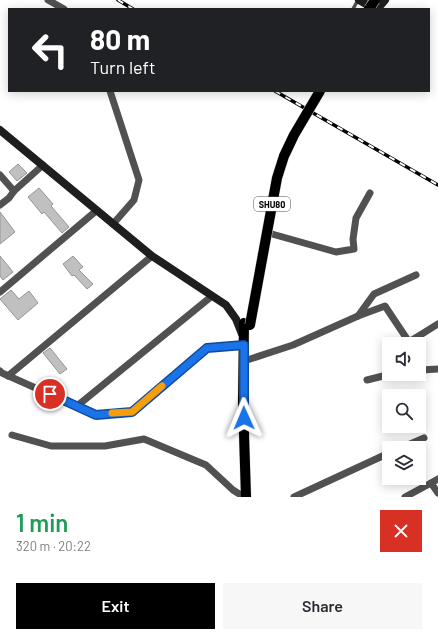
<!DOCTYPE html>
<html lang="en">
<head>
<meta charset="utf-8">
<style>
  :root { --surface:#fff; --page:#f7f7f7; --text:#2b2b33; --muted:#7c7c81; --accent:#000 }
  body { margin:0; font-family:Barlow,sans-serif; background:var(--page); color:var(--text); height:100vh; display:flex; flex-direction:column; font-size:15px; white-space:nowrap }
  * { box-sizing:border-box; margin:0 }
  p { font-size:13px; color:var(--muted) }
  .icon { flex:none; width:22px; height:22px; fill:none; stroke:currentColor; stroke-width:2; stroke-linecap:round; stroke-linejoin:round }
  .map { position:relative; height:497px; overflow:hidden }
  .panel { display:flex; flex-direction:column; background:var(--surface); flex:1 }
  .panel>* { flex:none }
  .top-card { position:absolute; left:8px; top:8px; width:422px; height:84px; border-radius:0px; box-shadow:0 2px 10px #0003; background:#202124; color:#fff; overflow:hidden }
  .tools { position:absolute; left:382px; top:337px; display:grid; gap:8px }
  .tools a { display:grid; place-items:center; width:44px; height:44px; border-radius:0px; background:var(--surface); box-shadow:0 2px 10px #0003; font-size:20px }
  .pin { position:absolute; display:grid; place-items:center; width:34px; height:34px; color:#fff; margin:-17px; border:2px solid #fff; border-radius:50%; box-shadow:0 1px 4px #0007 }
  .me { position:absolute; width:44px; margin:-22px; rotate:359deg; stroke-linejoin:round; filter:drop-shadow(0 0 3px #0008) }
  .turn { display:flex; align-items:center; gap:14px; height:84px; padding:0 16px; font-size:18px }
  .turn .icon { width:52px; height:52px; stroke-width:2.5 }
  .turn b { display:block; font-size:28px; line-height:34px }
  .round { display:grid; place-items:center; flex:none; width:42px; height:42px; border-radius:0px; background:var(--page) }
  .overview { display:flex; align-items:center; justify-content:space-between; height:68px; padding:0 16px }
  h1 { font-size:24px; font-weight:600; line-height:30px; color:#1e9e55 }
  .button { display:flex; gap:8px; margin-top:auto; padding:8px 16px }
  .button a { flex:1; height:46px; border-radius:0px; background:var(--accent); color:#fff; font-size:16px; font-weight:600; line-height:46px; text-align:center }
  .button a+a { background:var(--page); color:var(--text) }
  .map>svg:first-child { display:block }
</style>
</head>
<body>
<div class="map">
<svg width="438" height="497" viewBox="0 0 438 497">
  <rect width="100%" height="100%" fill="#fff"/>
  <g fill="#c0c0c0" stroke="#959595">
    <polygon points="18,164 27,173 17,181 9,172"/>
    <polygon points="39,188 53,204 51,206 69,227 62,233 44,212 42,214 28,197"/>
    <polygon points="0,212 15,232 0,244"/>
    <polygon points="0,256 13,272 3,280 0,276"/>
    <polygon points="73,256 83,267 79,270 93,284 87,289 74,275 72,276 63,264"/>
    <polygon points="11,290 19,299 29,291 38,303 18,320 0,299"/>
    <polygon points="50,348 67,369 60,374 43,353"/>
  </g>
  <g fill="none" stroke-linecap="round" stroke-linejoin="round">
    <defs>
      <polyline id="primary" points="244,323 243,402 246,497"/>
    </defs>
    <use href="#primary" stroke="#dbdbdb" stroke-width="11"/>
    <polyline stroke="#515151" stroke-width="3.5" points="353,9 358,0"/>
    <g stroke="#515151" stroke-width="7">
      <polyline points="48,0 64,9"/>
      <polyline points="110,91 139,180 134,200 113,224"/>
      <polyline points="0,175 14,191 43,165"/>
      <polyline points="0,205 9,198 14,191"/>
      <polyline points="272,234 336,252 354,249 353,239 356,218 370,193"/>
      <polyline points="0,292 96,211"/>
      <polyline points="358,316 374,294 416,275"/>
      <polyline points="244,361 293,345 358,316 385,306 409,342 438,324"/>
      <polyline points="419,365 421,370 438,369"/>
      <polyline points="0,371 2,373 96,415 132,412 207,348 244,345"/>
      <polyline points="8,376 152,256"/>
      <polyline points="367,380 391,374"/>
      <polyline points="77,406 212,296"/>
      <polyline points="12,435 51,446 105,446 144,439 206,465 233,490 244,497"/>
      <polyline points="401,448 424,438"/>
      <polyline points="431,483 438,479"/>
      <polyline points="294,497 389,453"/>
      <polyline points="405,497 431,483 438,493"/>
    </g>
    <g stroke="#1e1e1e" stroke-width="8">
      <polyline points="359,0 373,8 378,8 385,0"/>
      <polyline points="0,130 152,256 226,305 236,319 242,334"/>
    </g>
    <use href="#primary" stroke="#000" stroke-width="10"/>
    <defs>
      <g id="rail">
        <polyline points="118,0 133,9"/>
        <polyline points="275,91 438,185"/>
      </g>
    </defs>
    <use href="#rail" stroke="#000" stroke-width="3.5"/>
    <use href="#rail" stroke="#fff" stroke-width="2" stroke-dasharray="6" stroke-linecap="butt"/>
    <defs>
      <g id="primary-bridge">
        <polyline points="369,9 375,0"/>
        <polyline points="250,325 277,178 284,156 294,135 320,91"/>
      </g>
    </defs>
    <use href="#primary-bridge" stroke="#dbdbdb" stroke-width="11" stroke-linecap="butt"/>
    <use href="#primary-bridge" stroke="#000" stroke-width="10"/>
  </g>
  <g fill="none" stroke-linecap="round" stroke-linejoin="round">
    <defs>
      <polyline id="route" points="50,394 96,415 132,412 207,348 244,345 244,418"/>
    </defs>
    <use href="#route" stroke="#114b97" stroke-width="10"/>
    <use href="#route" stroke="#1a73e8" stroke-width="7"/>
    <polyline stroke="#f59e0b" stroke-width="7" points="112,413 132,412 162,386"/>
  </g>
  <g text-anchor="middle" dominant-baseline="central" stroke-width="3.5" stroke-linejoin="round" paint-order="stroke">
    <rect fill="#fff" stroke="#4c4c4c" stroke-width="1" x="254" y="197" width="36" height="14" rx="3"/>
    <g font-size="9" font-weight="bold" fill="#000">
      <text x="272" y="204">SHU80</text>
    </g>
  </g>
</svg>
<div class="tools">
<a><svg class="icon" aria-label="sound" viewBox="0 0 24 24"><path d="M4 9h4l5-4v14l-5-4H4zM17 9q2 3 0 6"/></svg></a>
<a><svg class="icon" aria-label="search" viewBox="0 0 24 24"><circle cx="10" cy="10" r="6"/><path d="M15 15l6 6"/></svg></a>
<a><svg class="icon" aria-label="layers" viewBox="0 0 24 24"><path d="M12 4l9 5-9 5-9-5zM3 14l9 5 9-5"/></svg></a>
</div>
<div class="pin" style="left:50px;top:394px;background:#d93025"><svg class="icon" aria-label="arrive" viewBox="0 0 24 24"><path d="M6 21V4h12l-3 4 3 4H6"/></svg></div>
<svg class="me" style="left:244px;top:418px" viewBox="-20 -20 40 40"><path d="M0-17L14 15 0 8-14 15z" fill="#1a73e8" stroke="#fff" stroke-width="4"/></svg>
<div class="top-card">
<div class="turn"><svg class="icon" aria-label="left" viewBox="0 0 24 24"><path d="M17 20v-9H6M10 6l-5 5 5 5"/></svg><div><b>80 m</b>Turn left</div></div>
</div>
</div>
<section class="panel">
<div class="overview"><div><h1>1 min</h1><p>320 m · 20:22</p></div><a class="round" style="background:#d93025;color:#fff"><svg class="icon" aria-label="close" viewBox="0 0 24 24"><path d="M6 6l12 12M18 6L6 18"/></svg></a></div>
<div class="button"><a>Exit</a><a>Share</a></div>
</section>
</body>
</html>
